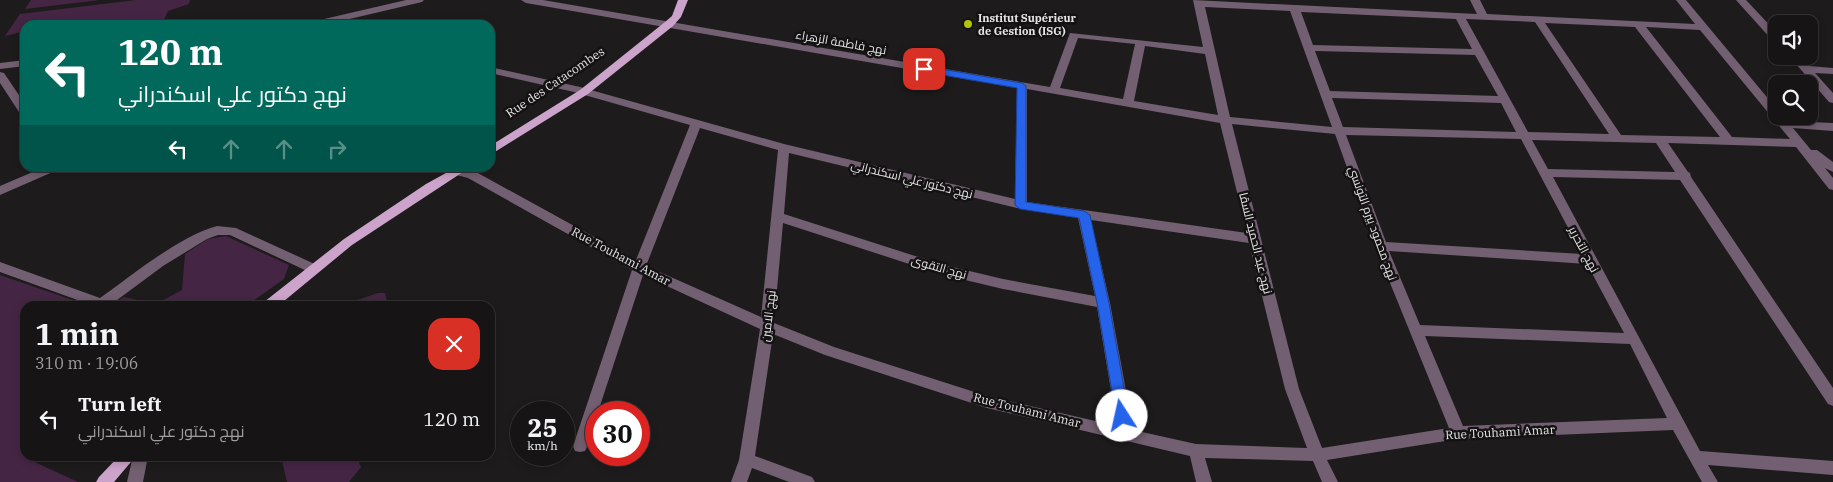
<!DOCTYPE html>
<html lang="en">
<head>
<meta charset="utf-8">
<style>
  :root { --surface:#161415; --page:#1f1d1e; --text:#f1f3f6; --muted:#9e9ea0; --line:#353334 }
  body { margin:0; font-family:"IBM Plex Serif",Cairo,serif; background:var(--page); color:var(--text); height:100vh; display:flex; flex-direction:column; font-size:19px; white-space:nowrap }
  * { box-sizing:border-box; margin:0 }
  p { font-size:16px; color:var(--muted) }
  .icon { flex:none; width:28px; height:28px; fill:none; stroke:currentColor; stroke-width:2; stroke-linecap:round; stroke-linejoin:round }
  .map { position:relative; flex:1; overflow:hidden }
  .panel { position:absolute; left:20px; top:301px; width:475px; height:160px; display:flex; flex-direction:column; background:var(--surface); border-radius:15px; box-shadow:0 2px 8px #0003,0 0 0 1px var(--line) }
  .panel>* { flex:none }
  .hud { position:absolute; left:20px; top:20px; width:475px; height:152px; border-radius:15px; box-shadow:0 2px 8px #0003,0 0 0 1px var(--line); background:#00695c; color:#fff; overflow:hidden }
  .fabs { position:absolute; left:1768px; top:15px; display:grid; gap:10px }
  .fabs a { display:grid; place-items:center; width:50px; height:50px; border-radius:10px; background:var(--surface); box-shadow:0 2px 8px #0003,0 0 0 1px var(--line); font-size:25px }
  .speed { position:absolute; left:510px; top:401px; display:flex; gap:10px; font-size:25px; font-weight:700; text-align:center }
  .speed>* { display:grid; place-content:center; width:65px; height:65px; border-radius:50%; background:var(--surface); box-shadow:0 2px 8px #0003,0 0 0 1px var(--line); line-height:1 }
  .speed small { font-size:12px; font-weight:400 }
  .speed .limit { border:8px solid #d22; background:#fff; color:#111 }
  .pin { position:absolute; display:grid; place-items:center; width:42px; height:42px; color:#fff; margin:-21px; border-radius:10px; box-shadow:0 2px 8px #0006 }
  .me { position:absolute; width:55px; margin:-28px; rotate:350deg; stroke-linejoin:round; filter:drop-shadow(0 0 4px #0008) }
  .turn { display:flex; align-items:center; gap:18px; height:105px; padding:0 15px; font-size:22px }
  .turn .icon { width:65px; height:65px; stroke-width:2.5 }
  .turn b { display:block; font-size:35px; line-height:42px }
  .lanes { display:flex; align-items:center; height:48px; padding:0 15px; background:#0003; justify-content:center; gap:25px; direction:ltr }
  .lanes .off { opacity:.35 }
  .round { display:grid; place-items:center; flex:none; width:52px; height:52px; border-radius:15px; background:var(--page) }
  .overview { display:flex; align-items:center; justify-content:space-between; height:85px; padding:0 15px }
  h1 { font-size:30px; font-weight:800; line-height:38px }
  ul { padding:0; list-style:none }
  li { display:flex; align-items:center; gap:15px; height:65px; padding:0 15px }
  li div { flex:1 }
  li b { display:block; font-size:19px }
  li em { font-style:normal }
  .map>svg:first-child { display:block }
</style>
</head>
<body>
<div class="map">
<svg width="1833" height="482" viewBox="0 0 1833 482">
  <rect width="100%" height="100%" fill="#1d1b1c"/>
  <g fill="#452544">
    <polygon points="31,0 100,0 25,9"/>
    <polygon points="136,0 190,0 189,4 168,11 163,22 142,25 25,25 25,31 5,36 20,14"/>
    <polygon points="226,236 289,265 284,279 246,306 109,306 124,297 156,304 182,290 185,254 208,239"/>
    <polygon points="0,275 90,306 25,306 25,456 31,456 28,459 78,482 0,482"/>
    <polygon points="378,293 385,293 388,306 340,306"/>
    <polygon points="281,456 356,456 361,467 349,482 287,482"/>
  </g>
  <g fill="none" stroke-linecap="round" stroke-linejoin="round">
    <g fill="#725f71" fill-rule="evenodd">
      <polygon points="406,0 424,0 422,2 324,25 306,25 307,23"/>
      <path d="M521 0H543L1050 87 1070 33 1203 47 1193 0 1477 14 1470 0H1480L1487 14 1695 24 1676 0H1686L1776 108V116H1783L1787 121 1833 123V131L1793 128 1811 150H1817L1833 162V172L1825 168 1833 178V190L1829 189 1796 147 1668 143 1688 172 1690 173 1691 177 1833 388V406L1828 404 1680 180 1553 177 1700 451 1833 461V475L1708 465 1718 482H1702L1673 430 1458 439 1327 460 1338 482H1322L1313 461 1205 458 1212 482H1196L1190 456 987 408 825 355 773 334 755 456 812 477 815 482H789L752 468 747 482H731L739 460 760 329 643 275 598 412H596C596 425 591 439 585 451L580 452 575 451 573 446 632 270 468 178 441 171 439 168H459L476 172 636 260 690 125 574 92 490 73V67L580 87 784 144 1015 199 1017 88 526 3ZM1205 7 1290 11 1332 127 1230 117ZM1301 12 1456 19 1472 49 1313 45ZM1466 19 1535 22 1609 134 1528 132ZM1545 23 1635 27 1720 137 1621 135ZM1646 27 1700 30 1790 139 1732 137ZM1078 38 1135 44 1123 99 1060 88ZM1145 46 1205 54 1218 115 1134 101ZM1315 51 1475 55 1498 96 1330 91ZM1027 89 1220 123 1247 233 1027 202ZM1332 98 1501 103 1516 132 1343 127ZM1232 124 1335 134 1375 246 1449 428 1322 448 1299 389ZM700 128 778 150 761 317 646 266ZM1346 135 1521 139 1582 254 1386 242ZM1532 140 1656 143 1675 172 1548 169ZM789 153 1021 209 1078 218 1095 296 1003 279 940 264 784 214ZM1091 220 1249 243 1285 389 1307 448 1196 444 1133 430 1110 303ZM783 223 940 274 1003 289 1097 307 1117 426 987 396 834 347 774 323ZM1389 251 1587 264 1624 333 1420 325ZM1425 336 1630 344 1667 418 1463 426Z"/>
      <polygon points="1736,0 1746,0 1776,32 1776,41 1772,40"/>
      <polygon points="1789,56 1800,56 1809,66 1833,68 1833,74 1815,73 1833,93 1833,103 1829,102"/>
      <polygon points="25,60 25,66 0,69 0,63"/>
      <polygon points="0,72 4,73 25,104 25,116 21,115 0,83"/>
      <polygon points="42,168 57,168 55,171 0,195 0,186"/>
      <path d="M217 226 236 228 319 266 320 269 319 272H309L230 235H218L207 239 163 266 109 306H94L0 272V262L100 298C134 274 178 237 217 226Z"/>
      <polygon points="133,456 148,456 143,482 127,482"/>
    </g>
    <g fill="#cca3ca" fill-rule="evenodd">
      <polygon points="678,0 688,0 681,17 673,26 588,94 490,155 490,146 580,90 665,22 672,16"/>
      <polygon points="455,168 469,168 352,245 278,306 263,306 264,302 344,239 426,184"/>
      <polygon points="119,456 136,456 114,482 96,482 99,477"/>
    </g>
  </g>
  <polygon fill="#2563eb" stroke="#184099" points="924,66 1022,83 1026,86 1026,202 1084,211 1090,215 1109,303 1129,416 1127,419 1122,421 1118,419 1116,416 1097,303 1079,218 1020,209 1015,205 1017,88 920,71 920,67"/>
  <circle fill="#afc508" stroke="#141213" stroke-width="2" cx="968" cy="24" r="5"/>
  <g text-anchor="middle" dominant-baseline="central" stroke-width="5" stroke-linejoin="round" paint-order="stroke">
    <g font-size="11" font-weight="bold" fill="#e5e4e5" stroke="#141213" text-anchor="start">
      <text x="978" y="18">Institut Supérieur<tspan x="978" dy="13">de Gestion (ISG)</tspan></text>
    </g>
    <g font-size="12" fill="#e5e4e5" stroke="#141213">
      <text transform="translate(841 42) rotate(10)">نهج فاطمة الزهراء</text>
      <text transform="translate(555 82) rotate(-34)">Rue des Catacombes</text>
      <text transform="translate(912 179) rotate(14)">نهج دكتور علي اسكندراني</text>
      <text transform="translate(1373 223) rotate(70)">نهج محمود بيرم التونسي</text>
      <text transform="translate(1256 243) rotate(76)">نهج عبد الحميد السقا</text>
      <text transform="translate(1584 249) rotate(62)">نهج التحرير</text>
      <text transform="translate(621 256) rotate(28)">Rue Touhami Amar</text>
      <text transform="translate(939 267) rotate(16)">نهج التقوى</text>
      <text transform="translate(768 316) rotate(-83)">نهج الامين</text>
      <text transform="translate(1027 410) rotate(14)">Rue Touhami Amar</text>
      <text transform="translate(1500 432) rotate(-3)">Rue Touhami Amar</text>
    </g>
  </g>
</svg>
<div class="fabs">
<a><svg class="icon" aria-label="sound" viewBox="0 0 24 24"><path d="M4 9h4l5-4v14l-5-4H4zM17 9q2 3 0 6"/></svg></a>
<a><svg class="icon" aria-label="search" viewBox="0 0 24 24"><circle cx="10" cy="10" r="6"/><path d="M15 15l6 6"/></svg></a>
</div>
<div class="speed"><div>25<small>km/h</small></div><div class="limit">30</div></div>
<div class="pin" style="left:924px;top:69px;background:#d93025"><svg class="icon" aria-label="arrive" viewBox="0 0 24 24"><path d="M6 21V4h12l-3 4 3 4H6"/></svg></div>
<svg class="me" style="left:1122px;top:416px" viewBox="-20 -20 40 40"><circle r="19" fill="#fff"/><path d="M0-13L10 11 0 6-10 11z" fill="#2563eb"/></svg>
<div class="hud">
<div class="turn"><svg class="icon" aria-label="left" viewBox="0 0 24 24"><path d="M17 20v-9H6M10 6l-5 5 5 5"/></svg><div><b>120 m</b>نهج دكتور علي اسكندراني</div></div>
<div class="lanes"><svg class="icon" aria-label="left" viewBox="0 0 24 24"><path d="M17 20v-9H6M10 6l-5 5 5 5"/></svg><svg class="icon off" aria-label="ahead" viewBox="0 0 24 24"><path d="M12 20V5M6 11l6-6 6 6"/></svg><svg class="icon off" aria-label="ahead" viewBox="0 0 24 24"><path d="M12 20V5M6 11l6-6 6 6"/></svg><svg class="icon off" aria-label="right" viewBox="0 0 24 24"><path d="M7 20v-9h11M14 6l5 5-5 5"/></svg></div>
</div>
<section class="panel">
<div class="overview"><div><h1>1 min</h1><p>310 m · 19:06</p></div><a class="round" style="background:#d93025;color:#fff"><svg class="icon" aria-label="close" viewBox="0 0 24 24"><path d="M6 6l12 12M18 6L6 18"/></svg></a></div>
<ul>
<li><svg class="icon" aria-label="left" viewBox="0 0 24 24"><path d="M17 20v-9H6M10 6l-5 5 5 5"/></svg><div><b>Turn left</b><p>نهج دكتور علي اسكندراني</p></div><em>120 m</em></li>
</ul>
</section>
</div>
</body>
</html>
